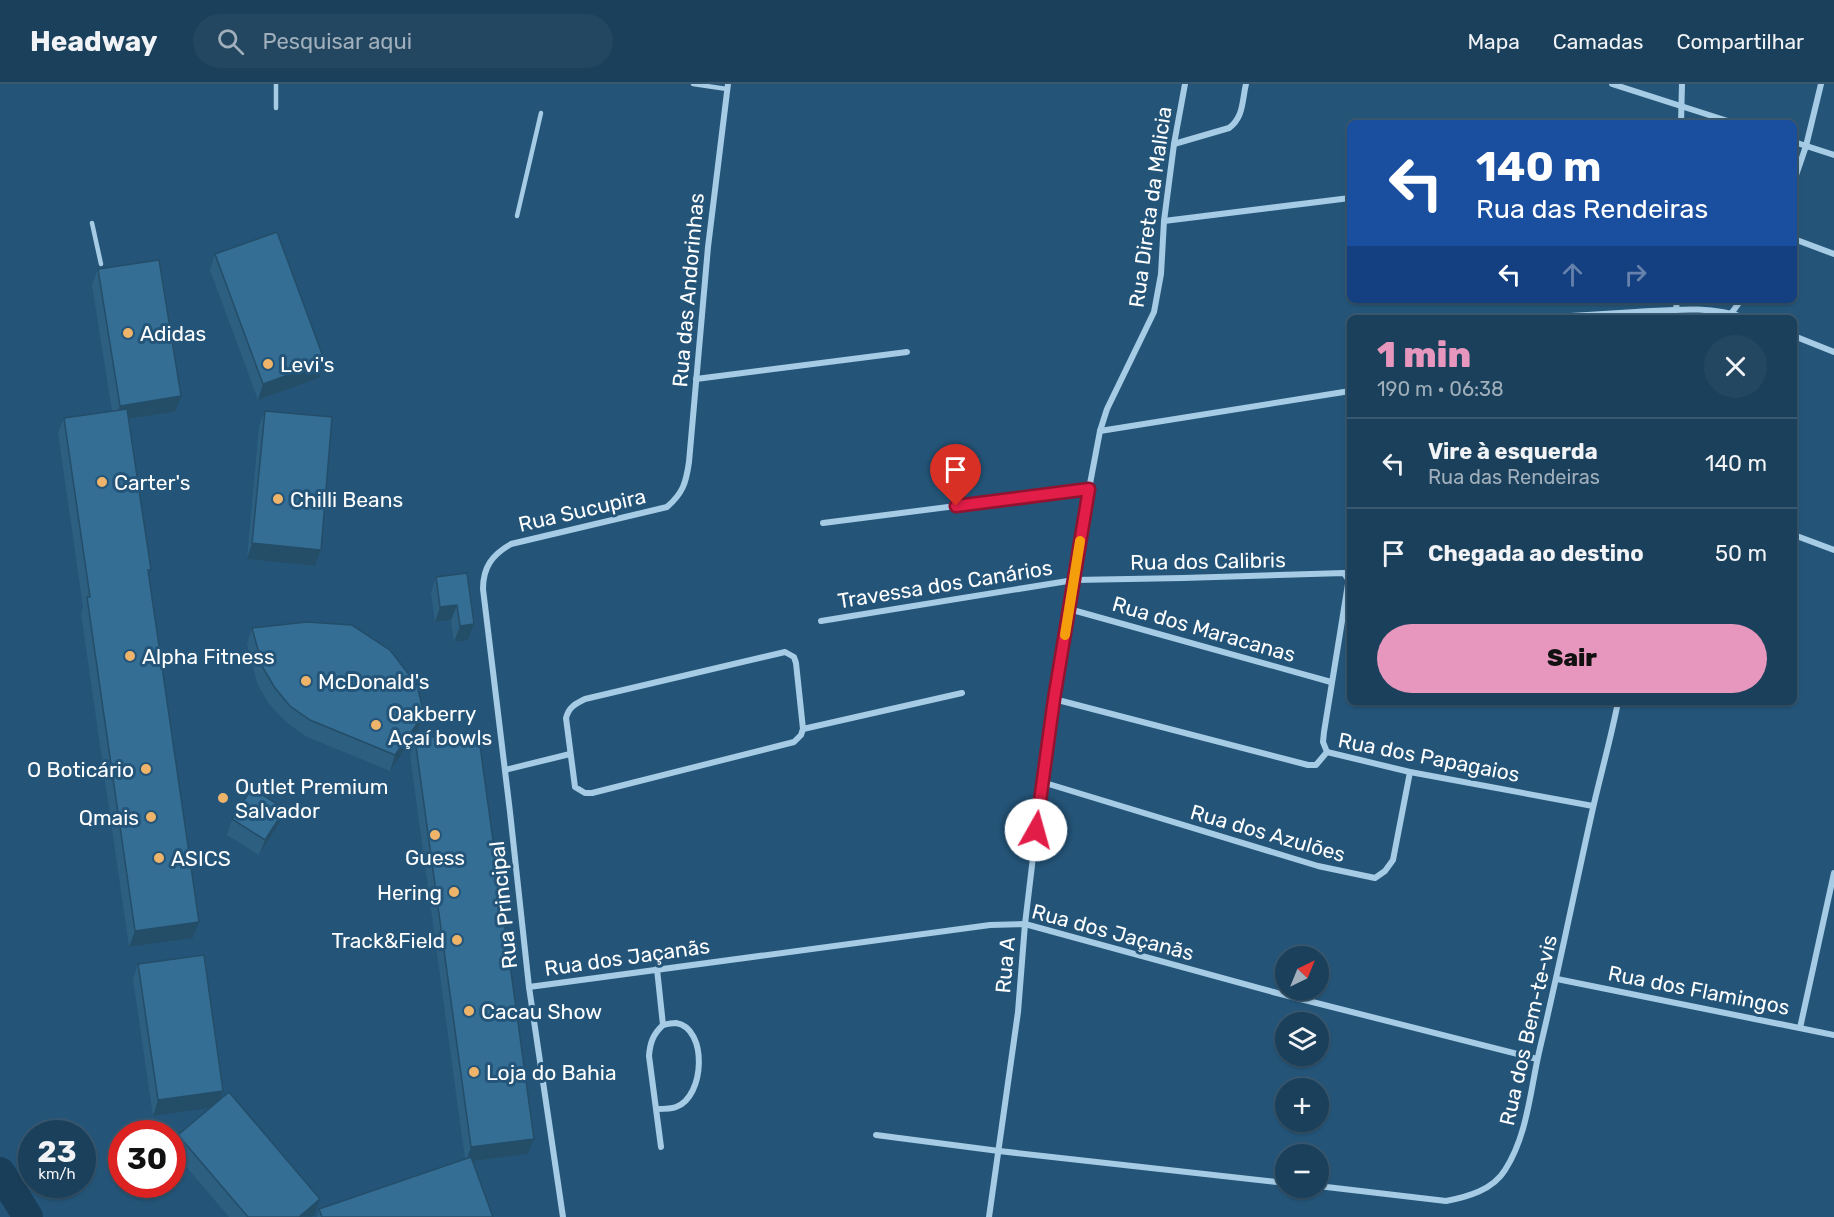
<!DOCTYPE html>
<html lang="pt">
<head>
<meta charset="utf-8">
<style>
  :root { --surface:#1b405b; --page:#244761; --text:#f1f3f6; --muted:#a0afbb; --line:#395971; --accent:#e797bd }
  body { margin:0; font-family:Rubik,sans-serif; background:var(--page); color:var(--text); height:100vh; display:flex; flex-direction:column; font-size:22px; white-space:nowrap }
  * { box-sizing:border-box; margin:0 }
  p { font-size:20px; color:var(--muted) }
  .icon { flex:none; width:33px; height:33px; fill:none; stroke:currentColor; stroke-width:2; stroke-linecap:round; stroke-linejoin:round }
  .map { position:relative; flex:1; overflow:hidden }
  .sheet { position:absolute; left:1347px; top:231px; width:450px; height:390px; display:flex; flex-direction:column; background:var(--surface); border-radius:9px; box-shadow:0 2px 4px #0004,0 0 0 2px var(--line) }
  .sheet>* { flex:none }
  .banner { position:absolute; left:1347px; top:36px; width:450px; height:183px; border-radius:9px; box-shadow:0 2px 4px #0004,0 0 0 2px var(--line); background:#1a4fa0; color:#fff; overflow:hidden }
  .needle { width:39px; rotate:43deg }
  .tools { position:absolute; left:1275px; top:862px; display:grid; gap:12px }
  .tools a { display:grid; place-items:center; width:54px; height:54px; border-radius:50%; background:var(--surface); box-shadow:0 2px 4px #0004,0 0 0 2px var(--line); font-size:30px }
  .speed { position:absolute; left:18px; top:1036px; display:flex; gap:12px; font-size:30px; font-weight:700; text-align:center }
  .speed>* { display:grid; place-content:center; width:78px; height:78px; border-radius:50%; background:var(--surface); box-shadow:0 2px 4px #0004,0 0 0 2px var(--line); line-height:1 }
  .speed small { font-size:15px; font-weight:400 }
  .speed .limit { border:9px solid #d22; background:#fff; color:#111 }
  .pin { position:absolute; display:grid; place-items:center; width:51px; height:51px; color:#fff; margin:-62px -26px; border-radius:50% 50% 50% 0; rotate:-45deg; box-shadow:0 0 6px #0007 }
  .pin .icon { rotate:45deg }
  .me { position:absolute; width:66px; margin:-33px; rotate:7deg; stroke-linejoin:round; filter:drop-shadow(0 0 4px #0008) }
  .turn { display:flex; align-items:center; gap:21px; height:126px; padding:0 30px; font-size:27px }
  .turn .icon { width:78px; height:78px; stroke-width:2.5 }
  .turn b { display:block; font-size:42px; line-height:51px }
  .lanes { display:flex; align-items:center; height:57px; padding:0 30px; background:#0003; justify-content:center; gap:30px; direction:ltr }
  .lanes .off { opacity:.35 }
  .round { display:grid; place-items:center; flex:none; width:63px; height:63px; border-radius:32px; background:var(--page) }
  .headline { display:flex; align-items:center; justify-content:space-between; height:102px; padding:0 30px }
  h1 { font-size:36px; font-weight:800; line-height:45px; color:var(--accent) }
  .cta { display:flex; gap:12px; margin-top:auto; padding:12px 30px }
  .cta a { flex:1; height:69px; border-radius:36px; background:var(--accent); color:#111; font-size:24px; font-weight:800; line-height:69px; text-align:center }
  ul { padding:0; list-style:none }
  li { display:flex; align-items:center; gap:18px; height:90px; padding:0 30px; border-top:2px solid var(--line) }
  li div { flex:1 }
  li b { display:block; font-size:22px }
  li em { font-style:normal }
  header { display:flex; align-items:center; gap:36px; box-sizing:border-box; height:84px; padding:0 30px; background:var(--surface); border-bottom:2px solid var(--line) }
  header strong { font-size:28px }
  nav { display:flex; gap:33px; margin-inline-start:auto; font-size:21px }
  .search { width:420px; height:54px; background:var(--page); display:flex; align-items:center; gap:15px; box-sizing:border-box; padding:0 21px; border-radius:33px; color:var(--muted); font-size:22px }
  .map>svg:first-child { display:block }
</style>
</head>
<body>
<header>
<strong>Headway</strong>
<div class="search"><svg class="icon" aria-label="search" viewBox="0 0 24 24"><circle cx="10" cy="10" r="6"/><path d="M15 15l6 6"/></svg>Pesquisar aqui</div>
<nav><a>Mapa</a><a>Camadas</a><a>Compartilhar</a></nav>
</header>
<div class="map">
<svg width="1834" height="1133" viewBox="0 0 1834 1133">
  <rect width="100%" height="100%" fill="#245579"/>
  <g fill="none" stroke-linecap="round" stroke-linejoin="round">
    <polyline stroke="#193e59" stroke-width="30" points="0,1088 28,1133"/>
    <g stroke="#a6cbe4" stroke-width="4.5">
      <polyline points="276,0 276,24"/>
      <polyline points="693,0 727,5"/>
      <polyline points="517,132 541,29"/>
      <polyline points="92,139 101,180"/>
    </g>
    <g stroke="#a6cbe4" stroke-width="6">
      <polyline points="1612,0 1734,39"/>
      <polyline points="1681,39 1682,0"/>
      <polyline points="1794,58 1834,71"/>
      <path d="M1174 60 1229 44C1244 33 1242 16 1246 0"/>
      <polyline points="1794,97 1806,62 1821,0"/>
      <polyline points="1164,137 1350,114"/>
      <polyline points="1794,155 1834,170"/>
      <polyline points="1676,226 1677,216"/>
      <path d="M1538 234C1571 232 1603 230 1636 228 1672 226 1710 221 1745 234"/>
      <polyline points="1728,234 1741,216"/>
      <polyline points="1794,252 1834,268"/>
      <polyline points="696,295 907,268"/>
      <polyline points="1100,347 1350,307"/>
      <polyline points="823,439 1089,405"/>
      <polyline points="1794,451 1834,466"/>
      <polyline points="1069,525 1331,598"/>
      <polyline points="821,537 1074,496 1183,494 1344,489 1348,495 1348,500 1324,648 1323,658 1327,668"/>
      <path d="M785 568 794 573 796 579 803 645 801 651 794 658 592 709H585L575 703 566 634C569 623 575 620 585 615Z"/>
      <polyline points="1054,615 1308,681 1316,681 1327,668"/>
      <polyline points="803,645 962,609"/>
      <polyline points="1327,668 1410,688 1593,722"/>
      <polyline points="505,686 570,670"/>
      <polyline points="1042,698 1318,782 1375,794 1385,787 1393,776 1410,688"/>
      <path d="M657 885 663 941C653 950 650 959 649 972L661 1063"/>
      <polyline points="1557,895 1834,951"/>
      <polyline points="529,903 990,841 1025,840 1273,908 1537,975"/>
      <polyline points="1800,944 1834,789"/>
      <path d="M657 1025C663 1025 671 1025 676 1023 705 1013 708 944 676 939 672 939 667 940 663 941"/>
      <polyline points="876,1051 999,1067 1286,1099"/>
      <path d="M1318 1102 1446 1117C1467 1113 1493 1106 1505 1086 1528 1050 1530 1006 1540 964 1559 885 1575 804 1593 724 1601 689 1611 654 1618 618"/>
      <path d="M563 1133 529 903 510 728 483 505C483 483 492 471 511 460L667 423C683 409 686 399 689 378L708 163 728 0"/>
      <polyline points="989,1133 1018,928 1025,840 1042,698 1054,615 1089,405 1100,347 1107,325 1154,228 1161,190 1164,137 1174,60 1185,0"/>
    </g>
  </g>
  <g fill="#2d5f80">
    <polygon points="215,170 325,278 319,294 258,316 210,186"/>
    <polygon points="98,185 175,328 129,335 149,490 199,838 193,854 129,863 81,529 83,523 58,349 64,334 112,327 92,201"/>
    <polygon points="265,327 321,466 315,482 247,475 259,342"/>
    <polygon points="436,493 474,540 468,556 454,558 451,536 435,538 431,509"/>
    <polygon points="252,544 424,630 418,646 390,687 305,652 285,637 269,620 257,599 247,560"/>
    <polygon points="415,655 534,1055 528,1070 473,1077 493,1133 317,1133 319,1125 465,1075 410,671"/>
    <polygon points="285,725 279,740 259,771 227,751 232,735"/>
    <polygon points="138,880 223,1007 221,1015 320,1115 315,1130 312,1133 229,1133 173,1067 178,1051 210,1024 153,1032 133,895"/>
  </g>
  <g fill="#244d68">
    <polygon points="325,278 319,294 258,316 263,300"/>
    <polygon points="181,312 175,328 114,337 120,322"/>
    <polygon points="252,459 321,466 315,482 247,475"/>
    <polygon points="457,521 451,536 435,538 440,523"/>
    <polygon points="474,540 468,556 454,558 460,542"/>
    <polygon points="424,630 418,646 390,687 395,671"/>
    <polygon points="285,725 279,740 259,771 265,756"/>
    <polygon points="199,838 193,854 129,863 135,847"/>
    <polygon points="223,1007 218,1023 153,1032 158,1016"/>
    <polygon points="534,1055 528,1070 466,1078 471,1063"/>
    <polygon points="320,1115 315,1130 312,1133 299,1133"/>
  </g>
  <g fill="#346e95" stroke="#244d68" stroke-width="1.5">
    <polygon points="277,148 325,278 263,300 215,170"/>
    <polygon points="159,176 181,312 120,322 98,185"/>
    <polygon points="127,325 151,486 148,486 199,838 135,847 87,513 90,513 64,334"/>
    <polygon points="265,327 332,333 321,466 252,459"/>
    <polygon points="467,489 474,540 460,542 457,521 440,523 436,493"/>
    <polygon points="307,538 352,541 390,566 417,601 424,630 395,671 310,636 290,622 275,604 263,584 252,544"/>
    <polygon points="478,647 534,1055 471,1063 415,655"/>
    <polygon points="252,704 285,725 265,756 232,735"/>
    <polygon points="204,871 223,1007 158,1016 138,880"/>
    <polygon points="229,1008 320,1115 299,1133 248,1133 178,1051"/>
    <polygon points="471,1073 493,1133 322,1133 319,1125"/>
  </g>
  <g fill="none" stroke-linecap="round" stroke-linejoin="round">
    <defs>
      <polyline id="route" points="956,422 1089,405 1054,615 1036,746"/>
    </defs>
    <use href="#route" stroke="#92132f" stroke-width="15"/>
    <use href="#route" stroke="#e11d48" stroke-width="10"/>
    <polyline stroke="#f59e0b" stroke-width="10" points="1065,551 1080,457"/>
  </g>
  <g fill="#eeb46a" stroke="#245579" stroke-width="2">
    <circle cx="128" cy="249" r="6"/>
    <circle cx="268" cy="280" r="6"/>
    <circle cx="102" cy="398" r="6"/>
    <circle cx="278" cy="415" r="6"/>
    <circle cx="130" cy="572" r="6"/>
    <circle cx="306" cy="597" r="6"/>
    <circle cx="376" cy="641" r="6"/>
    <circle cx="146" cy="685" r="6"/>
    <circle cx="223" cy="714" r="6"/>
    <circle cx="151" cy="733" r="6"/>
    <circle cx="435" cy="751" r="6"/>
    <circle cx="159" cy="774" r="6"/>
    <circle cx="454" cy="808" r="6"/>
    <circle cx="457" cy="856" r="6"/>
    <circle cx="469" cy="927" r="6"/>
    <circle cx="474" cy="988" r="6"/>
  </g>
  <g text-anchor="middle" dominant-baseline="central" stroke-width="6" stroke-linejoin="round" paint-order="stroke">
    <g font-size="21" fill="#fff" stroke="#245579">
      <text transform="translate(1150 123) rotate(-82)">Rua Direta da Malicia</text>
      <text transform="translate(688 206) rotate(-85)">Rua das Andorinhas</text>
      <text transform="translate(582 426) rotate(-13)">Rua Sucupira</text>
      <text transform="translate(1208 477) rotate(-1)">Rua dos Calibris</text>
      <text transform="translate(945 500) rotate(-9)">Travessa dos Canários</text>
      <text transform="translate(1204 545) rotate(16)">Rua dos Maracanas</text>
      <text transform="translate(1429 673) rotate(11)">Rua dos Papagaios</text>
      <text transform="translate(1268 749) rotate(16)">Rua dos Azulões</text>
      <text transform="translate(503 821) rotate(-96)">Rua Principal</text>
      <text transform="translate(1113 848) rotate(15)">Rua dos Jaçanãs</text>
      <text transform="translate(627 873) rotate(-8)">Rua dos Jaçanãs</text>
      <text transform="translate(1005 881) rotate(-85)">Rua A</text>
      <text transform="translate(1699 906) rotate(11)">Rua dos Flamingos</text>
      <text transform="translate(1528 946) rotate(-77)">Rua dos Bem-te-vis</text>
    </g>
    <g font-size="21" fill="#fff" stroke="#245579" text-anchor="start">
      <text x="140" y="249">Adidas</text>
      <text x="280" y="280">Levi's</text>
      <text x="114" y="398">Carter's</text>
      <text x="290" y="415">Chilli Beans</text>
      <text x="142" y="572">Alpha Fitness</text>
      <text x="318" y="597">McDonald's</text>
      <text x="388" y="629">Oakberry<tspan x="388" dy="24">Açaí bowls</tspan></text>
      <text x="134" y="685" text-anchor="end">O Boticário</text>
      <text x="235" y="702">Outlet Premium<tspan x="235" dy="24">Salvador</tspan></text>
      <text x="139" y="733" text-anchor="end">Qmais</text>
      <text x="435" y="773" text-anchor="middle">Guess</text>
      <text x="171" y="774">ASICS</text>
      <text x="442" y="808" text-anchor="end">Hering</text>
      <text x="445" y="856" text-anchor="end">Track&amp;Field</text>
      <text x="481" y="927">Cacau Show</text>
      <text x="486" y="988">Loja do Bahia</text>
    </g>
  </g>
</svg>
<div class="tools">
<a><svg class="needle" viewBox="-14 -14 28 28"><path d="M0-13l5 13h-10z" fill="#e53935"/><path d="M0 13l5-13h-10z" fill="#a0afbb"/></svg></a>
<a><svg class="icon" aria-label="layers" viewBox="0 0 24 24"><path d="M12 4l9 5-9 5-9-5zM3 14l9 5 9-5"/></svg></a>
<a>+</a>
<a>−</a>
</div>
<div class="speed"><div>23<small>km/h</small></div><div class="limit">30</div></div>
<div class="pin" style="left:956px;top:422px;background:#d93025"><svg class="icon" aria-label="arrive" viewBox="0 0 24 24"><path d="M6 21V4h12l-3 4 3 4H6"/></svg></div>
<svg class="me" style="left:1036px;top:746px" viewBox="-20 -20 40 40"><circle r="19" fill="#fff"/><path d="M0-13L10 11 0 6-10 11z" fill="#e11d48"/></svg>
<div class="banner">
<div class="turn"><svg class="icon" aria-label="left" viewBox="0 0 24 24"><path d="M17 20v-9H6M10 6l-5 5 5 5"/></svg><div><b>140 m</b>Rua das Rendeiras</div></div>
<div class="lanes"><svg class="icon" aria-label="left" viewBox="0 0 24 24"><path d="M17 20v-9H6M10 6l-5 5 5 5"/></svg><svg class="icon off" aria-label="ahead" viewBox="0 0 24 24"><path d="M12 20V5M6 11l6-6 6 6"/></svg><svg class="icon off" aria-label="right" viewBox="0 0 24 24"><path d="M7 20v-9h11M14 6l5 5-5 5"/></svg></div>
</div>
<section class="sheet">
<div class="headline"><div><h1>1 min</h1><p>190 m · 06:38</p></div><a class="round"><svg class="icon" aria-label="close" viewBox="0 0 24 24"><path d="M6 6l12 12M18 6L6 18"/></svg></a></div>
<ul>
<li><svg class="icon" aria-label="left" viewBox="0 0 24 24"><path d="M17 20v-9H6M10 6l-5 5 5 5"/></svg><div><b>Vire à esquerda</b><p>Rua das Rendeiras</p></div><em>140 m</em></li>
<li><svg class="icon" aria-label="arrive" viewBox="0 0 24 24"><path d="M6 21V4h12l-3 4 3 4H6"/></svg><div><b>Chegada ao destino</b></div><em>50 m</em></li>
</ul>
<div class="cta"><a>Sair</a></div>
</section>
</div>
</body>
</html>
